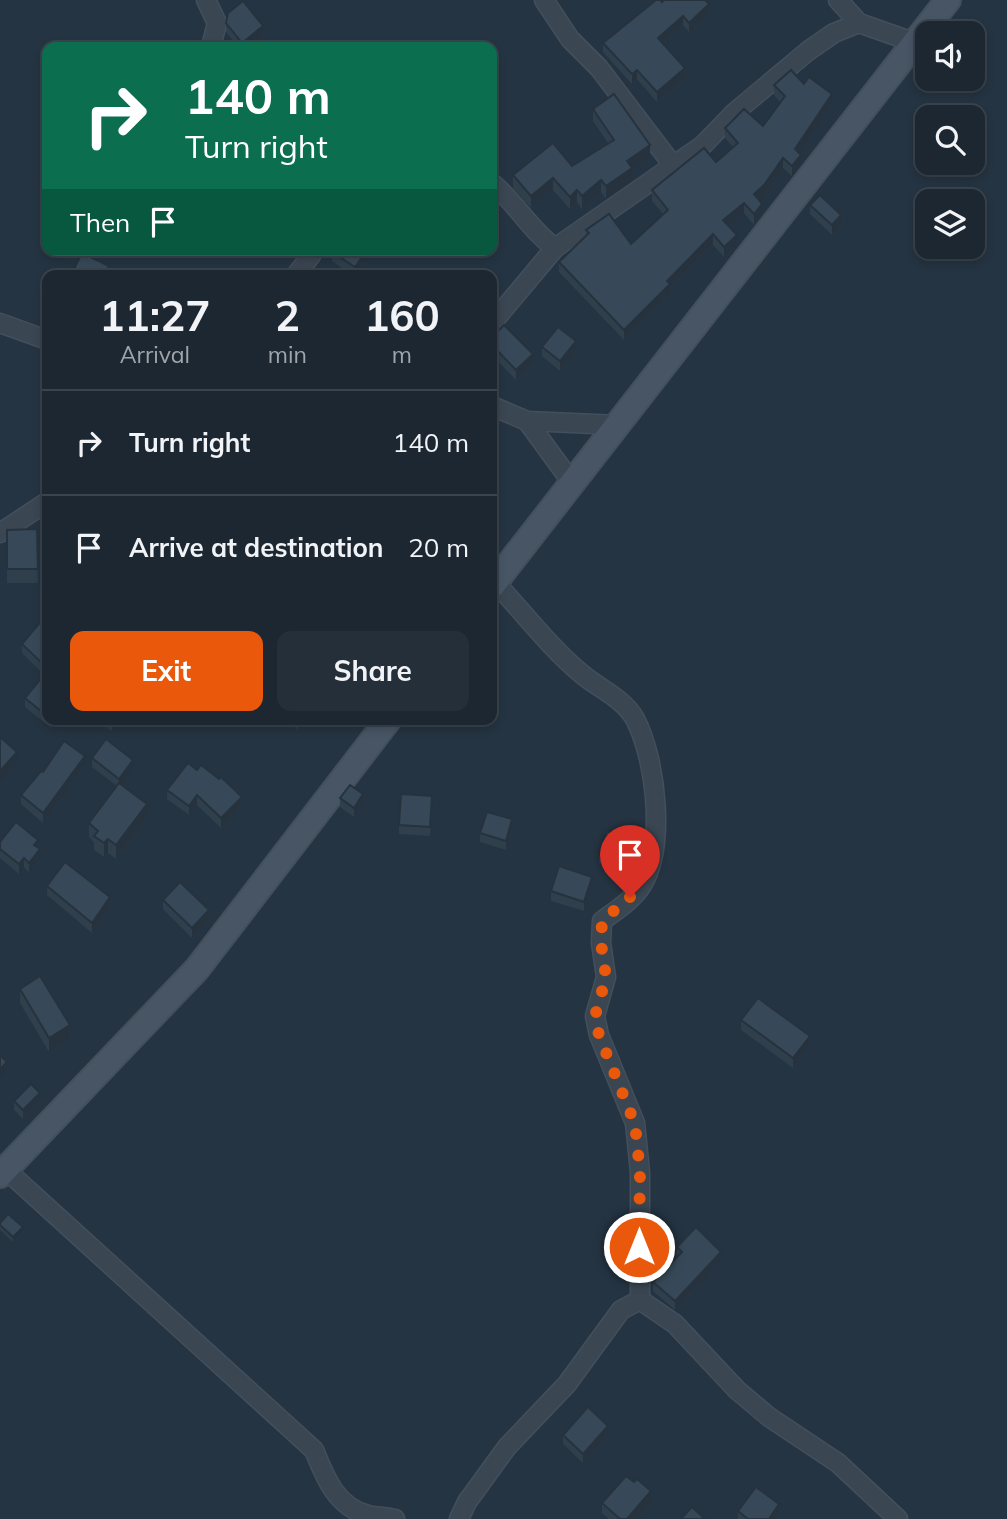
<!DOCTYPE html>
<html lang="en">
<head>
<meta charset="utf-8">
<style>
  :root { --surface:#1c2732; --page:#252f3a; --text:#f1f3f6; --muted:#a0a5ac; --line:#3a444d; --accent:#ea580c }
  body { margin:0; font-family:Mulish,sans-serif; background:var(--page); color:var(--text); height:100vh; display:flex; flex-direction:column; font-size:26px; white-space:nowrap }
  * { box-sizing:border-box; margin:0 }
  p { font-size:23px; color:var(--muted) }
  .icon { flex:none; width:38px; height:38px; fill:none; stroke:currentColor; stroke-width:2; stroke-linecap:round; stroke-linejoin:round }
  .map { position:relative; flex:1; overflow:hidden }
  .side { position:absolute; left:42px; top:270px; width:455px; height:455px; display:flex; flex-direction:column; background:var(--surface); border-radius:14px; box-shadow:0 4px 10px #0003,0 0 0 2px var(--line) }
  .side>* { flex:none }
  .top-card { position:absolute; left:42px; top:42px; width:455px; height:214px; border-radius:14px; box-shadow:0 4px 10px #0003,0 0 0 2px var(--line); background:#0b6e4f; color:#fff; overflow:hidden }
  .buttons { position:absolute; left:915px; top:21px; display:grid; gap:14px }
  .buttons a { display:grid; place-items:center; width:70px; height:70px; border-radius:14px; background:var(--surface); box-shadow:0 4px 10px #0003,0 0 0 2px var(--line); font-size:35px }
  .pin { position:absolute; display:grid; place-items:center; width:60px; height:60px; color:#fff; margin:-72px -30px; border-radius:50% 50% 50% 0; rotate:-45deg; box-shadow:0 0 7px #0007 }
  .pin .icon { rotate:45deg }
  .me { position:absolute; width:77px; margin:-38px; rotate:0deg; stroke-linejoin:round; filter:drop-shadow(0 0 5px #0008) }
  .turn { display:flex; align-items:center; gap:24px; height:147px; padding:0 28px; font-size:32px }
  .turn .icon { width:91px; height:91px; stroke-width:2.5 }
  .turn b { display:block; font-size:49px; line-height:60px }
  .then { display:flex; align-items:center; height:66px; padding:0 28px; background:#0003; gap:14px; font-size:26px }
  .eta { display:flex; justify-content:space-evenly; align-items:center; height:119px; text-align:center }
  .eta b { font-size:42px; font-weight:700; line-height:49px }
  .cta { display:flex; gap:14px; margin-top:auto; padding:14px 28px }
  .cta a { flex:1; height:80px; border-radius:14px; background:var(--accent); color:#fff; font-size:28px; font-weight:700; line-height:80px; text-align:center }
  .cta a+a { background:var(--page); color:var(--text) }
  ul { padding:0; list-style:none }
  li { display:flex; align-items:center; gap:21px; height:105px; padding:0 28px; border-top:2px solid var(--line) }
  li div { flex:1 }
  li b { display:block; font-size:26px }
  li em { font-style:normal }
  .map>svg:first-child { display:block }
</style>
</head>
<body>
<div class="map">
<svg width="1007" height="1519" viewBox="0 0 1007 1519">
  <rect width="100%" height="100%" fill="#253442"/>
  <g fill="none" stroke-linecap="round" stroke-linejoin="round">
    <defs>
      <g id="street">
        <polyline points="206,0 217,23 211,47"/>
        <polyline points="544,0 570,39 599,68 672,164"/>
        <polyline points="838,0 859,23 913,42"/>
        <path d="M492 183C516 203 530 230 555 248"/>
        <polyline points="296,275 312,254 311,250"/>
        <polyline points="0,323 47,340"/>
        <polyline points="492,323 555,248 703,145 734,113 808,51 834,33 859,23"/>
        <polyline points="492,406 527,421 618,425"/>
        <polyline points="527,421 573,484"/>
        <polyline points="0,533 47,502"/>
        <path d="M495 582C523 612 550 648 583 675 600 689 624 699 635 719 656 759 666 846 642 885 633 900 615 911 602 921L601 943 606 977 595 1016 599 1035 635 1123 640 1172V1300"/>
        <path d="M5 1169 314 1450C325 1477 336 1507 368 1515 377 1517 386 1517 395 1519"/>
        <polyline points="459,1519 467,1502 507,1447 567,1384 621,1310 640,1300 675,1324 737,1390 769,1417 838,1463 898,1519"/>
      </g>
      <g id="secondary">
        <polyline points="492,586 948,0"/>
        <polyline points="0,1175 197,969 389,719"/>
      </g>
    </defs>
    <use href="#street" stroke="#434f5b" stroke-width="21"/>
    <use href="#secondary" stroke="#434f5b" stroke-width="28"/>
    <use href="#street" stroke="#3a4652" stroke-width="18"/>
    <use href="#secondary" stroke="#485565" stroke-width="24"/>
  </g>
  <g fill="#2f3f4c">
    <polygon points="662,2 709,14 689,32 683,25 663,43 685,77 657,102 637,79 632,84 603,52 603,43"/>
    <polygon points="226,23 263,36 249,47 238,47 226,32"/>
    <polygon points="804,84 832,105 799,153 801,165 792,176 783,168 764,196 759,200 762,214 754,225 744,213 729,226 737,246 724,257 713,245 670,288 670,294 624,340 559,272 559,262 586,236 586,230 631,244 663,214 652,201 652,190 716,162 733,147 725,138 725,128 763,126 780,102 774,95 774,85"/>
    <polygon points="593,109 650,158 632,170 632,180 606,199 601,192 582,209 577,202 570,209 553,190 531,208 513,188 513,175 572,166 608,143 593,121"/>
    <polygon points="810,205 841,225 832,235 810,214"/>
    <polygon points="372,250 356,275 352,275 332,261 332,252"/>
    <polygon points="492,337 533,363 516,380 492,355"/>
    <polygon points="542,347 576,351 560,371 542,356"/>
    <polygon points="37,529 38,583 7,583 7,530"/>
    <polygon points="47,614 47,719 58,719 51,728 25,707 25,698 44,675 22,653 22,644"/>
    <polygon points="94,719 121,719 112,731"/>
    <polygon points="286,719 308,719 298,730"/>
    <polygon points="92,758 133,769 121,785 147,818 116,859 108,853 104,857 94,850 94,842 89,837 89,823 117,786 92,767"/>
    <polygon points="85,765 43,823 21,804 21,795"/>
    <polygon points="197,770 242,806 221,828 197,805 189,815 167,799 167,790"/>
    <polygon points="340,798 363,803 354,817 340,807"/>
    <polygon points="432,806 430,836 399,834 399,825"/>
    <polygon points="512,829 506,850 480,842 480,833"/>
    <polygon points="0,842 40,859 29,872 24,867 19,874 0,858"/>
    <polygon points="640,852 633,874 599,863 599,854"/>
    <polygon points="47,886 110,906 92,933 47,895"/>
    <polygon points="592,886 584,911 551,901 551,891"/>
    <polygon points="163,900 209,920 192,938 163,909"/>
    <polygon points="20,989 70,1039 49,1052 20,1003"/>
    <polygon points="741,1020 810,1045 793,1068 741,1030"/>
    <polygon points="14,1101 40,1102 23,1119 14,1110"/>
    <polygon points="0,1223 23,1232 13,1242 0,1230"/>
    <polygon points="677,1247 721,1261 675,1310 653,1291 653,1282 677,1257"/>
    <polygon points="563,1435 608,1435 583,1463 563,1444"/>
    <polygon points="634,1482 651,1501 636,1519 609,1519 602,1513 602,1503"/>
    <polygon points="738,1511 779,1514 775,1519 738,1519"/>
  </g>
  <g fill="#26333e">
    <polygon points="709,4 709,14 689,32 689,23"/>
    <polygon points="683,16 683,25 658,47 658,38"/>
    <polygon points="263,26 263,36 249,47 242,47 242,43"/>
    <polygon points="685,68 685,77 657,102 657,92"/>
    <polygon points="637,70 637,79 632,84 632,74"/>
    <polygon points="832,94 832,105 795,160 795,149"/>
    <polygon points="650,145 650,158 632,170 632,180 606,199 606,186 627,161"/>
    <polygon points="801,155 801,165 792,176 792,166"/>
    <polygon points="783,158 783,168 764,196 754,204 754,194"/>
    <polygon points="553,178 553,190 531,208 531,196"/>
    <polygon points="601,180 601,192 582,209 582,196"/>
    <polygon points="577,190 577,202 570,209 570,197"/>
    <polygon points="744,203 744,213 723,231 723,220"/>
    <polygon points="762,204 762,214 754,225 754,214"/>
    <polygon points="841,215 841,225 832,235 832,225"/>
    <polygon points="713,234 713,245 670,288 670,294 624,340 624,330 667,281"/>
    <polygon points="737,235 737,246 724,257 724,247"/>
    <polygon points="367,250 372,250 372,252 356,275 355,275 355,267"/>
    <polygon points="109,266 109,275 104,275"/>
    <polygon points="576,341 576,351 560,371 560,361"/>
    <polygon points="533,354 533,363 516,380 516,370"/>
    <polygon points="51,719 58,719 51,728"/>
    <polygon points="114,719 121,719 112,731 112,722"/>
    <polygon points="299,719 308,719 298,730 298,721"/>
    <polygon points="17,752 17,761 0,781 0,771"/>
    <polygon points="85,756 85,765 43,823 43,813"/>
    <polygon points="133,760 133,769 119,788 119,779"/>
    <polygon points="363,794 363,803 354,817 354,808"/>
    <polygon points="197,795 197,805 189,815 189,806"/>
    <polygon points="242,797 242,806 221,828 221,818"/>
    <polygon points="147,804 147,818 116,859 116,845"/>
    <polygon points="512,819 512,829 506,850 506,841"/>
    <polygon points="108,839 108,853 104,857 104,843"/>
    <polygon points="640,842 640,852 633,874 633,865"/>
    <polygon points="40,849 40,859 29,872 29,863"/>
    <polygon points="24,858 24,867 19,874 19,864"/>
    <polygon points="592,877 592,886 584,911 584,902"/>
    <polygon points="110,897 110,906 92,933 92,923"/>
    <polygon points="209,910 209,920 192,938 192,928"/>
    <polygon points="70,1025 70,1039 49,1052 49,1038"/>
    <polygon points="810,1036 810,1045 793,1068 793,1058"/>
    <polygon points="7,1062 7,1072 0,1079 0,1069"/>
    <polygon points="40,1093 40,1102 23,1119 23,1110"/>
    <polygon points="23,1227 23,1232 13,1242 13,1237"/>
    <polygon points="721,1252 721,1261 675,1310 675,1301"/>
    <polygon points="608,1426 608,1435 583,1463 583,1454"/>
    <polygon points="651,1491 651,1501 636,1519 627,1519"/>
    <polygon points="779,1504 779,1514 775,1519 768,1519"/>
  </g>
  <g fill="#374958" stroke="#26333e" stroke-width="2">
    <polygon points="656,0 660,0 662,2 664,0 705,0 709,4 689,23 683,16 658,38 685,68 657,92 637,70 632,74 603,43"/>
    <polygon points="243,1 263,26 242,43 226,23 228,13"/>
    <polygon points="791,70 804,84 809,77 832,94 795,149 801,155 792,166 783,158 764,185 754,194 762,204 754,214 744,203 723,220 737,235 724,247 713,234 667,281 670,284 624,330 559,262 589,233 586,230 609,214 631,244 668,210 652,190 704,148 716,162 738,143 725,128 744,109 763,126 785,96 774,85"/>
    <polygon points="614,94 650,145 627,161 632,168 606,186 601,180 582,196 577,190 570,197 553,178 531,196 513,175 553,143 572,166 614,140 593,109"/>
    <polygon points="820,195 841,215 832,225 810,205"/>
    <polygon points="333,250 367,250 355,267 332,252"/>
    <polygon points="82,253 109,266 104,275 71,275"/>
    <polygon points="504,325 533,354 516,370 492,345 492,337"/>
    <polygon points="558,327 576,341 560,361 542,347"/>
    <polygon points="37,529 38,569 7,569 7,530"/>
    <polygon points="47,614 47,668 22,644"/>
    <polygon points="47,671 47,716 25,698"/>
    <polygon points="0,737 17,752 0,771"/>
    <polygon points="106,739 133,760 119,779 92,758"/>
    <polygon points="64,741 85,756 43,813 21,795 41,771 43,772"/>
    <polygon points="188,763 197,770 201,765 219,779 221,777 242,797 221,818 197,795 189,806 167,790"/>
    <polygon points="119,783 147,804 116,845 108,839 104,843 94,836 98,831 89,823"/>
    <polygon points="350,785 363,794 354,808 340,798"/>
    <polygon points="401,794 432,796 430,827 399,825"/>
    <polygon points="487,812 512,819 506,841 480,833"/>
    <polygon points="16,822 38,840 34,845 40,849 29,863 24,858 19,864 0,849 0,842"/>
    <polygon points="607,831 640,842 633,865 599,854"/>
    <polygon points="65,862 110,897 92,923 47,886"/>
    <polygon points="559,866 592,877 584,902 551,891"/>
    <polygon points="180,882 209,910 192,928 163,900"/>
    <polygon points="40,976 70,1025 49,1038 20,989"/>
    <polygon points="758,998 810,1036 793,1058 741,1020"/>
    <polygon points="0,1055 7,1062 0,1069"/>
    <polygon points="31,1084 40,1093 23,1110 14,1101"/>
    <polygon points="8,1214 23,1227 13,1237 0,1225 0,1223"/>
    <polygon points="696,1227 721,1252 675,1301 653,1282 682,1252 677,1247"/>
    <polygon points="588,1407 608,1426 583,1454 563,1435"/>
    <polygon points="626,1476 634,1482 637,1479 651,1491 627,1519 620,1519 602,1503"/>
    <polygon points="756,1487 779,1504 769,1519 748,1519 738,1511"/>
    <polygon points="692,1507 705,1519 681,1519"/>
  </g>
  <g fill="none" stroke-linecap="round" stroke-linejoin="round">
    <polyline stroke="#ea580c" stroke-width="12" stroke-dasharray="0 21.6" points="630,897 602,921 601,943 606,977 595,1016 599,1035 635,1124 640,1172 639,1247"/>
  </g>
</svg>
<div class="buttons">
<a><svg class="icon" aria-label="sound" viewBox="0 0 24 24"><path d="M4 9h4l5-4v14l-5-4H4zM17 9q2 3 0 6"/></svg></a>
<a><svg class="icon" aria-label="search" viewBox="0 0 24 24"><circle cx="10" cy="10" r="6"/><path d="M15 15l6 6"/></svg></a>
<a><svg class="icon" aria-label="layers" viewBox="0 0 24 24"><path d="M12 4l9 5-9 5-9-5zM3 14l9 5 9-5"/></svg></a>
</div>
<div class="pin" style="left:630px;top:897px;background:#d93025"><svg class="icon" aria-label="arrive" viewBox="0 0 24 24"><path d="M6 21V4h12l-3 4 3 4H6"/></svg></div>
<svg class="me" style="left:639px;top:1247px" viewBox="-20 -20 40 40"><circle r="17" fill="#ea580c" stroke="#fff" stroke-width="3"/><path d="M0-11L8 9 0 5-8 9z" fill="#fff"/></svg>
<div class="top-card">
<div class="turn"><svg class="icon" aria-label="right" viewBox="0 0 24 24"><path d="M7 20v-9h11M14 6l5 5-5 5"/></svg><div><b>140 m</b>Turn right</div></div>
<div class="then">Then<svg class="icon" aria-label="arrive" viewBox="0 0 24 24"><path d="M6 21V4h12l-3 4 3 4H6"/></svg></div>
</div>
<section class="side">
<div class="eta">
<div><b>11:27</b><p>Arrival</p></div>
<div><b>2</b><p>min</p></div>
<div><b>160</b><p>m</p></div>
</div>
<ul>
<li><svg class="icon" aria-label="right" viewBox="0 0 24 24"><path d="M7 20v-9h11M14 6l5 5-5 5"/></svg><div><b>Turn right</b></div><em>140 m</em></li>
<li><svg class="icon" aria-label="arrive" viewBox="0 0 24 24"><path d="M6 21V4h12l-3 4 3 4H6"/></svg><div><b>Arrive at destination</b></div><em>20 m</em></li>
</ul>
<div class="cta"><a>Exit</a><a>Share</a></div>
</section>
</div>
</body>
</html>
